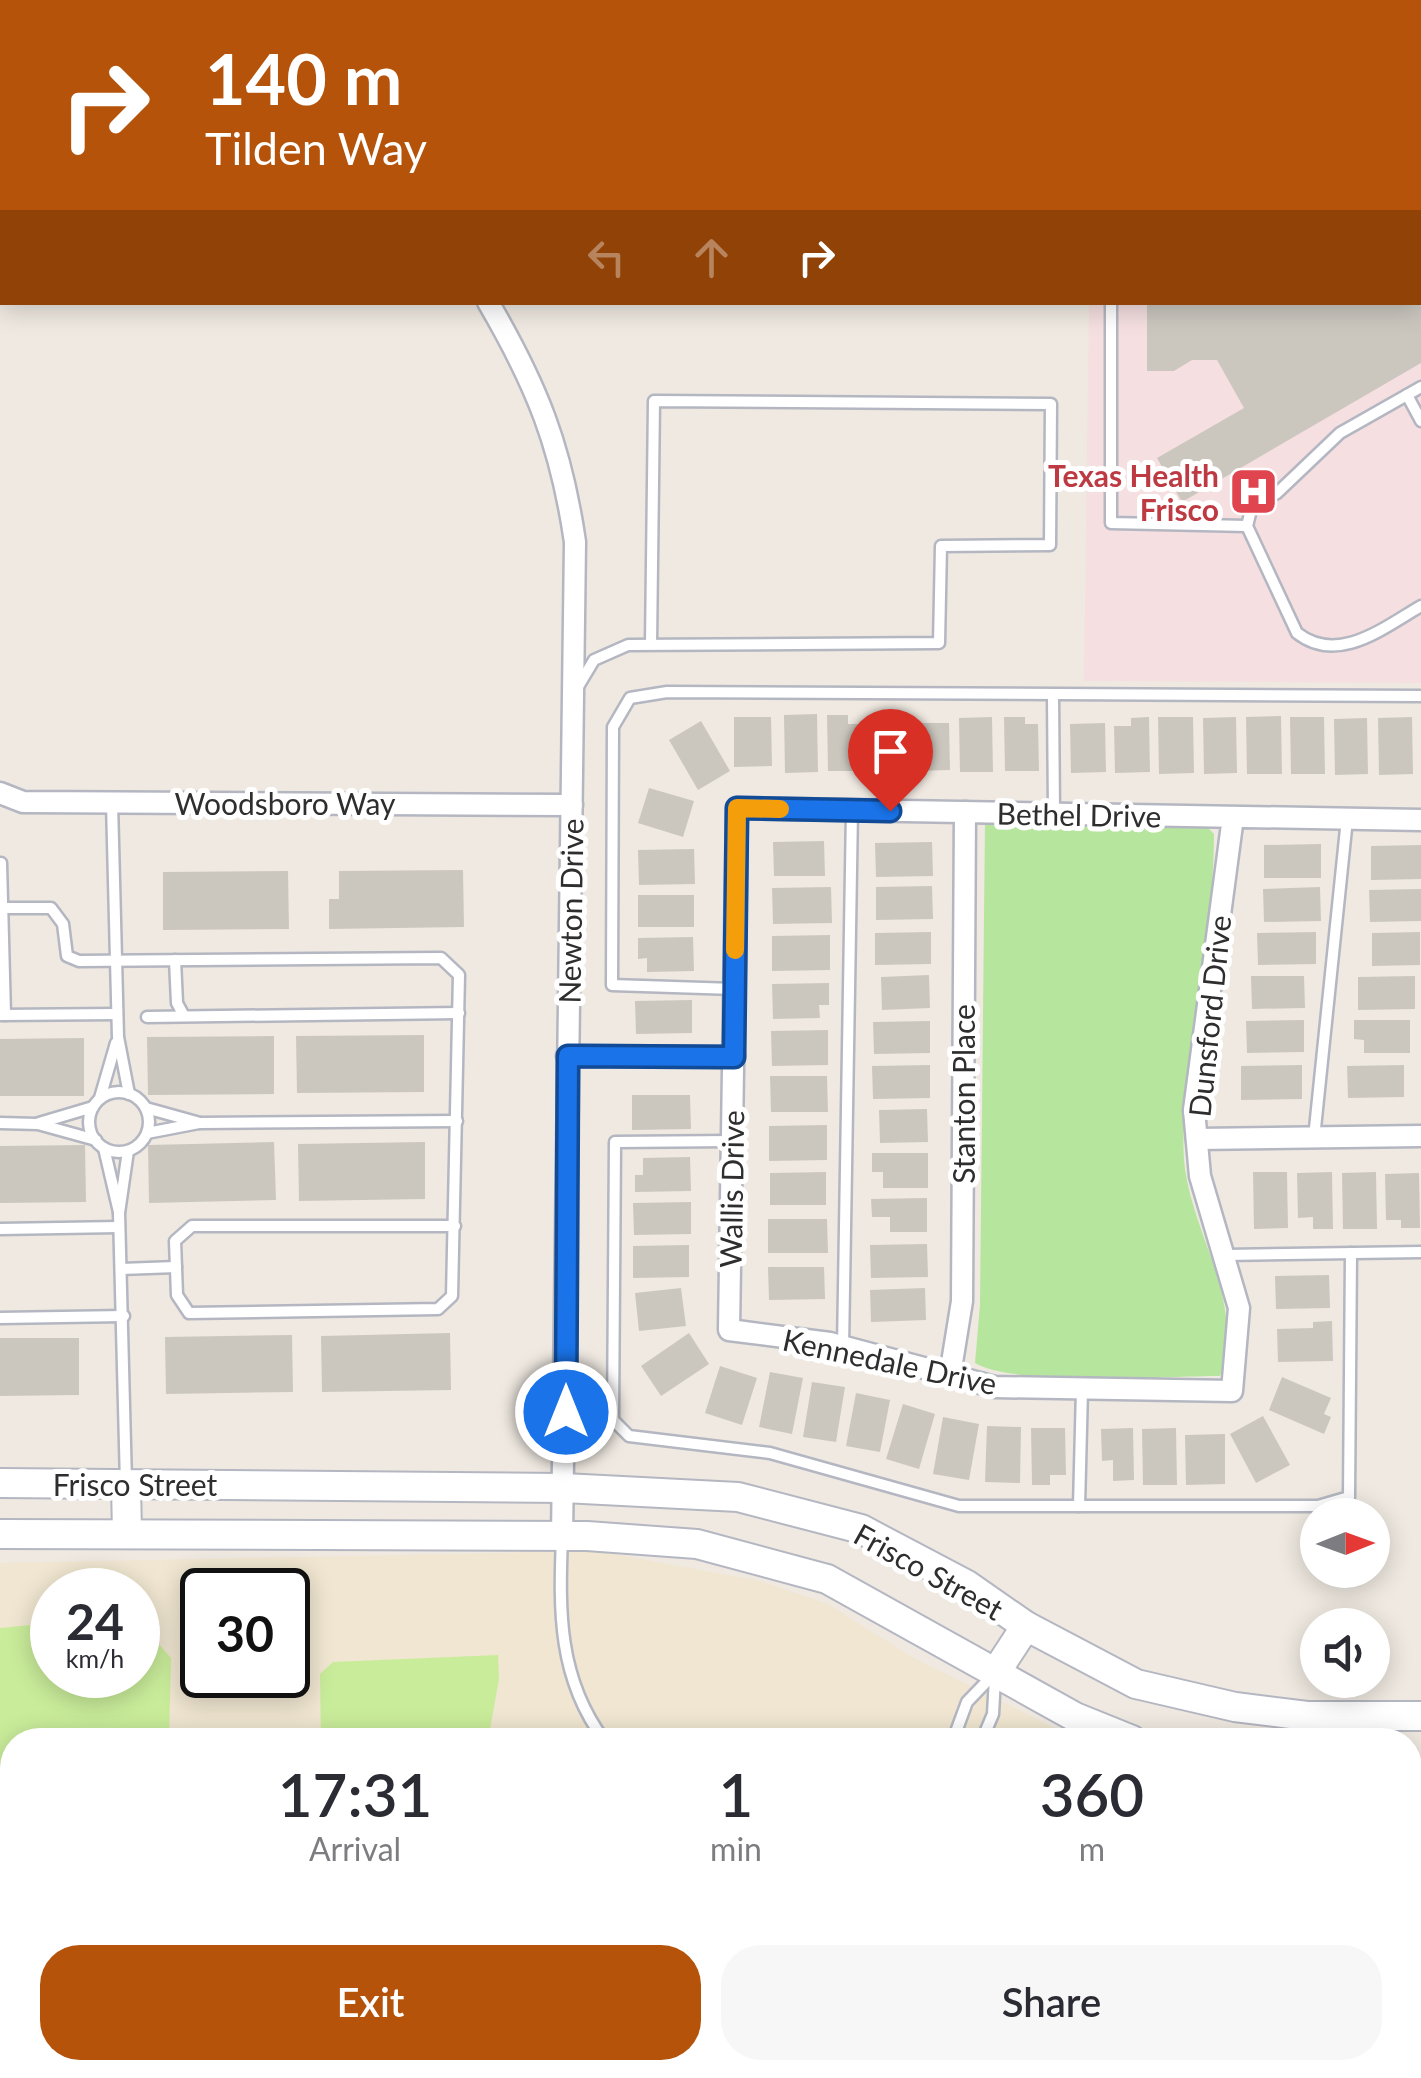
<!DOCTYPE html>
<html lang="en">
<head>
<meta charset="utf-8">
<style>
  :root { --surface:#fff; --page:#f7f7f7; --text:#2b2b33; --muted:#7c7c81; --accent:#b45309 }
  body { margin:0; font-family:Lato,sans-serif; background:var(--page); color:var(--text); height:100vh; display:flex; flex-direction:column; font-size:38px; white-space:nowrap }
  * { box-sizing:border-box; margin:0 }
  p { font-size:32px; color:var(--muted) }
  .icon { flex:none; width:55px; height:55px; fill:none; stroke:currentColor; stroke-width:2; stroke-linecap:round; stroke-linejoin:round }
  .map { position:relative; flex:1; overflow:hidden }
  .side { position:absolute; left:0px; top:1728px; width:1422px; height:352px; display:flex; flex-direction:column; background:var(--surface); border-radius:40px 40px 0 0; box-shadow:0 5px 25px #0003 }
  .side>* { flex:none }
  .banner { position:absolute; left:0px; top:0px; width:1422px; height:305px; box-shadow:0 5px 25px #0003; background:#b45309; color:#fff; overflow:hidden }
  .needle { width:65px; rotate:89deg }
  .tools { position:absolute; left:1300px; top:1498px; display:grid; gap:20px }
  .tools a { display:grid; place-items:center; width:90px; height:90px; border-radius:50%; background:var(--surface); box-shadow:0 5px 25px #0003; font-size:50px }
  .speed { position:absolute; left:30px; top:1568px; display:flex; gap:20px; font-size:50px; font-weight:700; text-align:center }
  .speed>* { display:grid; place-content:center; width:130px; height:130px; border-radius:50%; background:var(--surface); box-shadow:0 5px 25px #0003; line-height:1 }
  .speed small { font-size:25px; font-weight:400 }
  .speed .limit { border:5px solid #111; border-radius:15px; background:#fff; color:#111 }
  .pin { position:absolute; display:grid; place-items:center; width:85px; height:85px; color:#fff; margin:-102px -42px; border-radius:50% 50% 50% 0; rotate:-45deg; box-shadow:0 0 10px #0007 }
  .pin .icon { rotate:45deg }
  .me { position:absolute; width:110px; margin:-55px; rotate:0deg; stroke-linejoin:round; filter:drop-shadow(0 0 8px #0008) }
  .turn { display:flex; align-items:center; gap:35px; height:210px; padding:0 40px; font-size:45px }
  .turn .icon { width:130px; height:130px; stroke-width:2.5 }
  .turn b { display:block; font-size:70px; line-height:85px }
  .lanes { display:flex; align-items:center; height:95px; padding:0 40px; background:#0003; justify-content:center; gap:50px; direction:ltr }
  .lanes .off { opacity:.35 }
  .eta { display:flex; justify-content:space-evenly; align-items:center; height:170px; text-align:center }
  .eta b { font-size:60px; font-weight:600; line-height:70px }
  .cta { display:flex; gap:20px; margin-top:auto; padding:20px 40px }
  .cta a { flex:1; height:115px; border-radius:40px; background:var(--accent); color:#fff; font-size:40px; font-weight:600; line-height:115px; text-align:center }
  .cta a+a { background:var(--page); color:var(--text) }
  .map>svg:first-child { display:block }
</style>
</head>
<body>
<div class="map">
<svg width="1421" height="2078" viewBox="0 0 1421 2078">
  <rect width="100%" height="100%" fill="#efe9e1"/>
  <path fill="#f0e6d1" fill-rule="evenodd" d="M598 1551 760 1581 828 1604 912 1657 1079 1740H12V2068H1410V1802H1421V2078H0V1563ZM52 1590H138V1675H52ZM202 1590H288V1675H202Z"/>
  <polygon fill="#f5dfe0" points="1092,0 1421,0 1421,683 1084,681 1089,303 1420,302 1420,2"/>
  <path fill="#b6e59e" d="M985 823 1204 824 1214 834C1214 903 1202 971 1193 1039 1188 1081 1180 1127 1185 1169 1195 1240 1245 1302 1220 1376 1165 1376 1016 1387 975 1363L980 1305Z"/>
  <g fill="#c9ec9a">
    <polygon points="52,1623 52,1675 138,1675 138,1626 143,1626 171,1658 169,1740 12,1740 12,1904 0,1903 0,1628"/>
    <polygon points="498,1655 499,1679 488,1740 321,1740 320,1674 333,1662"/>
    <rect x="110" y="2068" width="288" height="10"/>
  </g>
  <g fill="#cbc7bf">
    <polygon points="1147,302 1421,302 1421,363 1182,502 1157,458 1244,408 1217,360 1192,360 1174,371 1147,371"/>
    <polygon points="817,714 818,772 785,773 784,715"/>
    <polygon points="827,715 848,715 848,724 861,724 862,771 828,771"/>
    <polygon points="872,716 905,716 906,773 873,773"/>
    <polygon points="1281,716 1282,774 1247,774 1246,717"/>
    <polygon points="734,717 771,717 772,766 734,767"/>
    <polygon points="992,717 993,772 960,772 959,718"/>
    <polygon points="1004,717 1025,717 1025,724 1038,724 1039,771 1005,771"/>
    <polygon points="1149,717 1150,772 1115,773 1114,726 1131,726 1131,718"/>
    <polygon points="1158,717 1193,717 1194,773 1159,774"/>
    <polygon points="1236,717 1237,773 1204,774 1203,718"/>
    <polygon points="1290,717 1324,717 1325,774 1291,774"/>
    <polygon points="1412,717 1413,774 1379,775 1378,718"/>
    <polygon points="1367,718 1368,774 1335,775 1334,719"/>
    <polygon points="701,721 730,771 698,790 669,740"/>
    <polygon points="915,723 949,723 950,770 915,771"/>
    <polygon points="1105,723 1106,772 1071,773 1070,724"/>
    <polygon points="649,788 694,801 683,837 638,823"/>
    <polygon points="824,841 825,876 774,876 773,842"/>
    <polygon points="932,842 933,876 876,877 875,843"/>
    <polygon points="1321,844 1321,878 1264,878 1264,845"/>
    <polygon points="1421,845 1421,879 1371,880 1371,846"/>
    <polygon points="694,849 695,884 639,885 638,850"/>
    <polygon points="463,870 464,927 329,929 329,899 339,899 339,871"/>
    <polygon points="288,871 289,929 163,930 163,872"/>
    <polygon points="932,886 933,919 876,920 876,887"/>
    <polygon points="831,887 832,923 773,924 772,888"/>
    <polygon points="1320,887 1321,921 1264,922 1263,889"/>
    <polygon points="1421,889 1421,921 1370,922 1369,890"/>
    <rect x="638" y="895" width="56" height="32"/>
    <polygon points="931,932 931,964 875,965 875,933"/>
    <polygon points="1316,932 1316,964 1258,965 1257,933"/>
    <polygon points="1420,932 1420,965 1372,966 1372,933"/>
    <polygon points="830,935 830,970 772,971 772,936"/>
    <polygon points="693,937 694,971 647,972 647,958 638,959 638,938"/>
    <polygon points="929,975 930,1008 882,1010 881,977"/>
    <polygon points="1251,976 1304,976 1305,1008 1252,1009"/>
    <polygon points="1415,976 1415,1009 1358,1010 1358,977"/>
    <polygon points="829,983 829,1005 819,1005 820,1018 773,1019 772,984"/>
    <polygon points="692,1000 692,1033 636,1034 635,1001"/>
    <polygon points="1304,1020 1304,1052 1247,1053 1246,1021"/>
    <polygon points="1354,1020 1410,1020 1410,1053 1364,1053 1364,1040 1354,1039"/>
    <polygon points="930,1021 930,1053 874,1054 873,1022"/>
    <polygon points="828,1030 828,1065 772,1066 771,1031"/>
    <polygon points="424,1035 424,1092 297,1093 296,1036"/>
    <polygon points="274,1036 274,1094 148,1095 147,1037"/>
    <polygon points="84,1038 84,1096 0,1096 0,1039"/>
    <polygon points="930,1065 930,1098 873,1099 872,1066"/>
    <polygon points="1302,1065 1302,1099 1241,1100 1241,1066"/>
    <polygon points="1404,1065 1404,1097 1348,1098 1347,1066"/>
    <polygon points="770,1076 827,1076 828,1112 771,1112"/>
    <polygon points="632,1095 690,1095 691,1129 632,1130"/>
    <polygon points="927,1109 928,1142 880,1143 879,1110"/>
    <polygon points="827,1125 827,1160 769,1161 769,1126"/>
    <polygon points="274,1142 276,1200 149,1203 148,1145"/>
    <polygon points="425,1142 425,1199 299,1201 298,1144"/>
    <polygon points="85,1145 86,1202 0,1203 0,1146"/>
    <polygon points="872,1153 928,1153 928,1188 883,1188 883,1172 872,1172"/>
    <polygon points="690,1157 691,1191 635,1192 635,1175 643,1175 643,1158"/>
    <polygon points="826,1172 826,1205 770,1205 770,1173"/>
    <polygon points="1253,1172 1287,1172 1288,1228 1254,1229"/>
    <polygon points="1332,1172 1333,1229 1313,1229 1313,1217 1298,1218 1297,1173"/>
    <polygon points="1376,1172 1377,1229 1343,1229 1342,1173"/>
    <polygon points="1419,1173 1420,1228 1401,1228 1401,1220 1386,1220 1385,1174"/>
    <polygon points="927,1198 927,1232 890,1232 890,1217 872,1217 871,1199"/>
    <polygon points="691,1202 691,1234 634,1235 633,1203"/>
    <polygon points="768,1219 827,1219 828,1253 768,1253"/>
    <polygon points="927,1244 928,1277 871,1278 870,1245"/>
    <polygon points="689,1245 689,1277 633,1278 633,1246"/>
    <polygon points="768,1267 824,1267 825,1299 769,1300"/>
    <polygon points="1329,1275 1330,1308 1276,1309 1275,1276"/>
    <polygon points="681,1288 686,1326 639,1331 635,1293"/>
    <polygon points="925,1288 926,1320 871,1322 870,1290"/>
    <polygon points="1332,1321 1333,1361 1278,1362 1277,1329 1313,1328 1313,1322"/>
    <polygon points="450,1333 451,1390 322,1392 321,1336"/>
    <polygon points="689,1333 709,1364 661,1396 641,1366"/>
    <polygon points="292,1335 293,1392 166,1394 165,1337"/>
    <polygon points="0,1338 79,1338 79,1395 0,1396"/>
    <polygon points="720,1366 757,1378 742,1425 705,1413"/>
    <polygon points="770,1372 803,1378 792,1434 759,1427"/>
    <polygon points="1282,1377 1331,1398 1324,1414 1331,1417 1324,1434 1269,1410"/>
    <polygon points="812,1382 845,1387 836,1442 803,1437"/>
    <polygon points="856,1393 890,1400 880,1452 846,1446"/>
    <polygon points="903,1404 935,1414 919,1469 886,1459"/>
    <polygon points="1263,1416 1290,1465 1256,1483 1230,1434"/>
    <polygon points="943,1417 979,1424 969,1480 933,1474"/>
    <polygon points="987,1426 1021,1427 1020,1483 985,1482"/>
    <polygon points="1031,1428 1065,1428 1066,1475 1050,1475 1050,1485 1032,1485"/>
    <polygon points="1133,1428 1134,1480 1113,1481 1113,1460 1102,1461 1101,1429"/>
    <polygon points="1176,1428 1177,1485 1143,1485 1142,1429"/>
    <polygon points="1225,1434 1225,1484 1186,1485 1185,1435"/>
    <polygon points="828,2068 1117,2068 1117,2078 829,2078"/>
  </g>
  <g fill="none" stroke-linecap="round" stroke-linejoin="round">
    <defs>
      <g id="service">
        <polyline points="1116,2 1116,0"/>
        <polyline points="1288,2 1288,0"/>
        <polyline points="1349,2 1349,0"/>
        <polyline points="1394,2 1394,0"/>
        <polyline points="1420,80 1421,80"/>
        <polyline points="1420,198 1421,198"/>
        <polyline points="1111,302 1111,523 1247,526"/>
        <path d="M1421 387 1340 433 1277 493 1252 506 1247 526 1297 633C1338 665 1383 628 1421 606"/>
        <polyline points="1407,395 1421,421"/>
        <polyline points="579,685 594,660 628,645 939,643 941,546 1050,545 1051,404 654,401 651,644"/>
        <polyline points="1053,696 1054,814"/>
        <polyline points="112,803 118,1037 129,1094"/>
        <polyline points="1,863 5,1015"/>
        <polyline points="2,908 51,908 63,924 67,956 79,961 441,958 459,975 452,1296 438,1309 189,1313 177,1295 175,1241 192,1226 455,1226"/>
        <polyline points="175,960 177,1003 184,1016"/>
        <polyline points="734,989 612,985 613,727 630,698 667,692 1421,696"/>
        <polyline points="1,1015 117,1014"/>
        <polyline points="147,1017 459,1013"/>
        <circle cx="119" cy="1122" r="30"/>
        <polyline points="100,1098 116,1043"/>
        <polyline points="146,1108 200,1123 457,1121"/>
        <polyline points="0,1123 38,1124 96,1140"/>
        <polyline points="39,1123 93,1107"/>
        <polyline points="147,1133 199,1123"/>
        <polyline points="1314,1138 1347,819"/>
        <polyline points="731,1141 615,1142 613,1420 629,1436 770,1453 959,1506 1318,1506 1349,1497 1351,1253"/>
        <polyline points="104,1148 119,1212"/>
        <polyline points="0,1229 119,1227"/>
        <polyline points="1226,1255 1421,1252"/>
        <polyline points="121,1269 176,1267"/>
        <polyline points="0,1318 124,1316"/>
        <polyline points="843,1347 852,810"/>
        <polyline points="126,1483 119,1213 128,1151"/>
        <polyline points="1079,1506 1082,1389"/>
        <path d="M562 1537C559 1611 558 1678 604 1740"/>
        <polyline points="953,1740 967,1702 992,1676"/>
        <polyline points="982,1740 993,1714 995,1678"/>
        <polyline points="1410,1968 1421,2014"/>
        <polyline points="1229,2068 1232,2078"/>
        <polyline points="533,2078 536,2068"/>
        <polyline points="726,2078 732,2068"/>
        <polyline points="1418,2078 1421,2054"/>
      </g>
      <g id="minor">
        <polyline points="360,0 360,2"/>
        <path d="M488 302C537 386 561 446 575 542L562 1537"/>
        <polyline points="0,793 23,802 572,805"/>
        <polyline points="1233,817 1194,1110 1200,1176 1239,1308 1232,1391 995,1387 830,1343 729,1330 737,808 1421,820"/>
        <polyline points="567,1056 734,1057"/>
        <polyline points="1197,1139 1421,1136"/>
        <polyline points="950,1375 962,1301 965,812"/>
      </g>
      <g id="tertiary">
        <polyline points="0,1483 564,1488 738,1497 861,1529 967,1585 1026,1626 1136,1684 1235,1707 1307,1716 1421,1716"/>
        <polyline points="126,1484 127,1534"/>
        <polyline points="0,1534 587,1536 697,1544 827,1579 1075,1717 1132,1740"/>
        <polyline points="996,1672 1026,1626"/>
        <polyline points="1410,1778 1421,1778"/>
      </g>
    </defs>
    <use href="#service" stroke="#b4b7c1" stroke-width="15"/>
    <use href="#minor" stroke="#b4b7c1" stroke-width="25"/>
    <use href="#tertiary" stroke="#b4b7c1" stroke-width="32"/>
    <use href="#service" stroke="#fff" stroke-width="10"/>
    <use href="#minor" stroke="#fff" stroke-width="20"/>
    <use href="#tertiary" stroke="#fff" stroke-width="28"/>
  </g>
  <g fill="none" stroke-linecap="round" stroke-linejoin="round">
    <defs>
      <polyline id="route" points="566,1412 568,1056 734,1057 737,808 890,811"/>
    </defs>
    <use href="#route" stroke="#114b97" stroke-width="25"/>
    <use href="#route" stroke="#1a73e8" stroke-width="18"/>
    <polyline stroke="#f59e0b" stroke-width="18" points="735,950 737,808 780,809"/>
  </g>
  <defs>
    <symbol id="hospital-square" viewBox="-11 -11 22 22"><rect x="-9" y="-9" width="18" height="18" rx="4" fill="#e0444e" stroke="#fff"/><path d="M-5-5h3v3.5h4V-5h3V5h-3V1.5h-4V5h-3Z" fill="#fff"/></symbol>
  </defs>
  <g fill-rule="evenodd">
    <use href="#hospital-square" x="1226" y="464" width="55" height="55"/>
  </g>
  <g text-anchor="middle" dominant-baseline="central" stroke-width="10" stroke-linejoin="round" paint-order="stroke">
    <g font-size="30" font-weight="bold" fill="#be3a42" stroke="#fff" text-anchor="end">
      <text x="1219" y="475">Texas Health<tspan x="1219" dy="34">Frisco</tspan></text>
    </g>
    <g font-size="30" fill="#2e2e2e" stroke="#fff">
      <text x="285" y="803">Woodsboro Way</text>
      <text transform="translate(1079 814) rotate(1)">Bethel Drive</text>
      <text transform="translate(570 911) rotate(-89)">Newton Drive</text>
      <text transform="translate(1209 1016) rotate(-84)">Dunsford Drive</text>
      <text transform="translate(963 1094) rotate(-90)">Stanton Place</text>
      <text transform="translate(731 1189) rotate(-89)">Wallis Drive</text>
      <text transform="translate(890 1361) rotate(12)">Kennedale Drive</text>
      <text x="135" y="1484">Frisco Street</text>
      <text transform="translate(929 1571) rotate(29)">Frisco Street</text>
    </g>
  </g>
</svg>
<div class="tools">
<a><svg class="needle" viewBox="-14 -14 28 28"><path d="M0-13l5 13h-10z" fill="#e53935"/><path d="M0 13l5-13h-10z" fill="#7c7c81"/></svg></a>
<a><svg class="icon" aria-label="sound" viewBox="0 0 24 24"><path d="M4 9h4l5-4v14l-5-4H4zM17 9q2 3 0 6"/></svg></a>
</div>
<div class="speed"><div>24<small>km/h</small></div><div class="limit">30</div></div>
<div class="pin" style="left:890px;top:811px;background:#d93025"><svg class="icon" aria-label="arrive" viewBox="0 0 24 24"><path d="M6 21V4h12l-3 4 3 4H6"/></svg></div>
<svg class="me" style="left:566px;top:1412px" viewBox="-20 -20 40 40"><circle r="17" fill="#1a73e8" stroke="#fff" stroke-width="3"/><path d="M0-11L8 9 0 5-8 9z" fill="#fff"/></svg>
<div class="banner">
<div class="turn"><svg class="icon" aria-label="right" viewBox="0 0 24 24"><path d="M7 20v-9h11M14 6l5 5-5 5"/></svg><div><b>140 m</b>Tilden Way</div></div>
<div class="lanes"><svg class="icon off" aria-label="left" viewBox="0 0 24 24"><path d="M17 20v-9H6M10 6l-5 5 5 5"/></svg><svg class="icon off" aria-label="ahead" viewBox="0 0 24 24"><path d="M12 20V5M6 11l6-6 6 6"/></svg><svg class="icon" aria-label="right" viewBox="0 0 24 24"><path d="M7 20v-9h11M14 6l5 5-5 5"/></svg></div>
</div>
<section class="side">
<div class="eta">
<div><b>17:31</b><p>Arrival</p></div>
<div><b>1</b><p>min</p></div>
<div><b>360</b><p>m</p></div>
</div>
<div class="cta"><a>Exit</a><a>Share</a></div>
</section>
</div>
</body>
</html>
